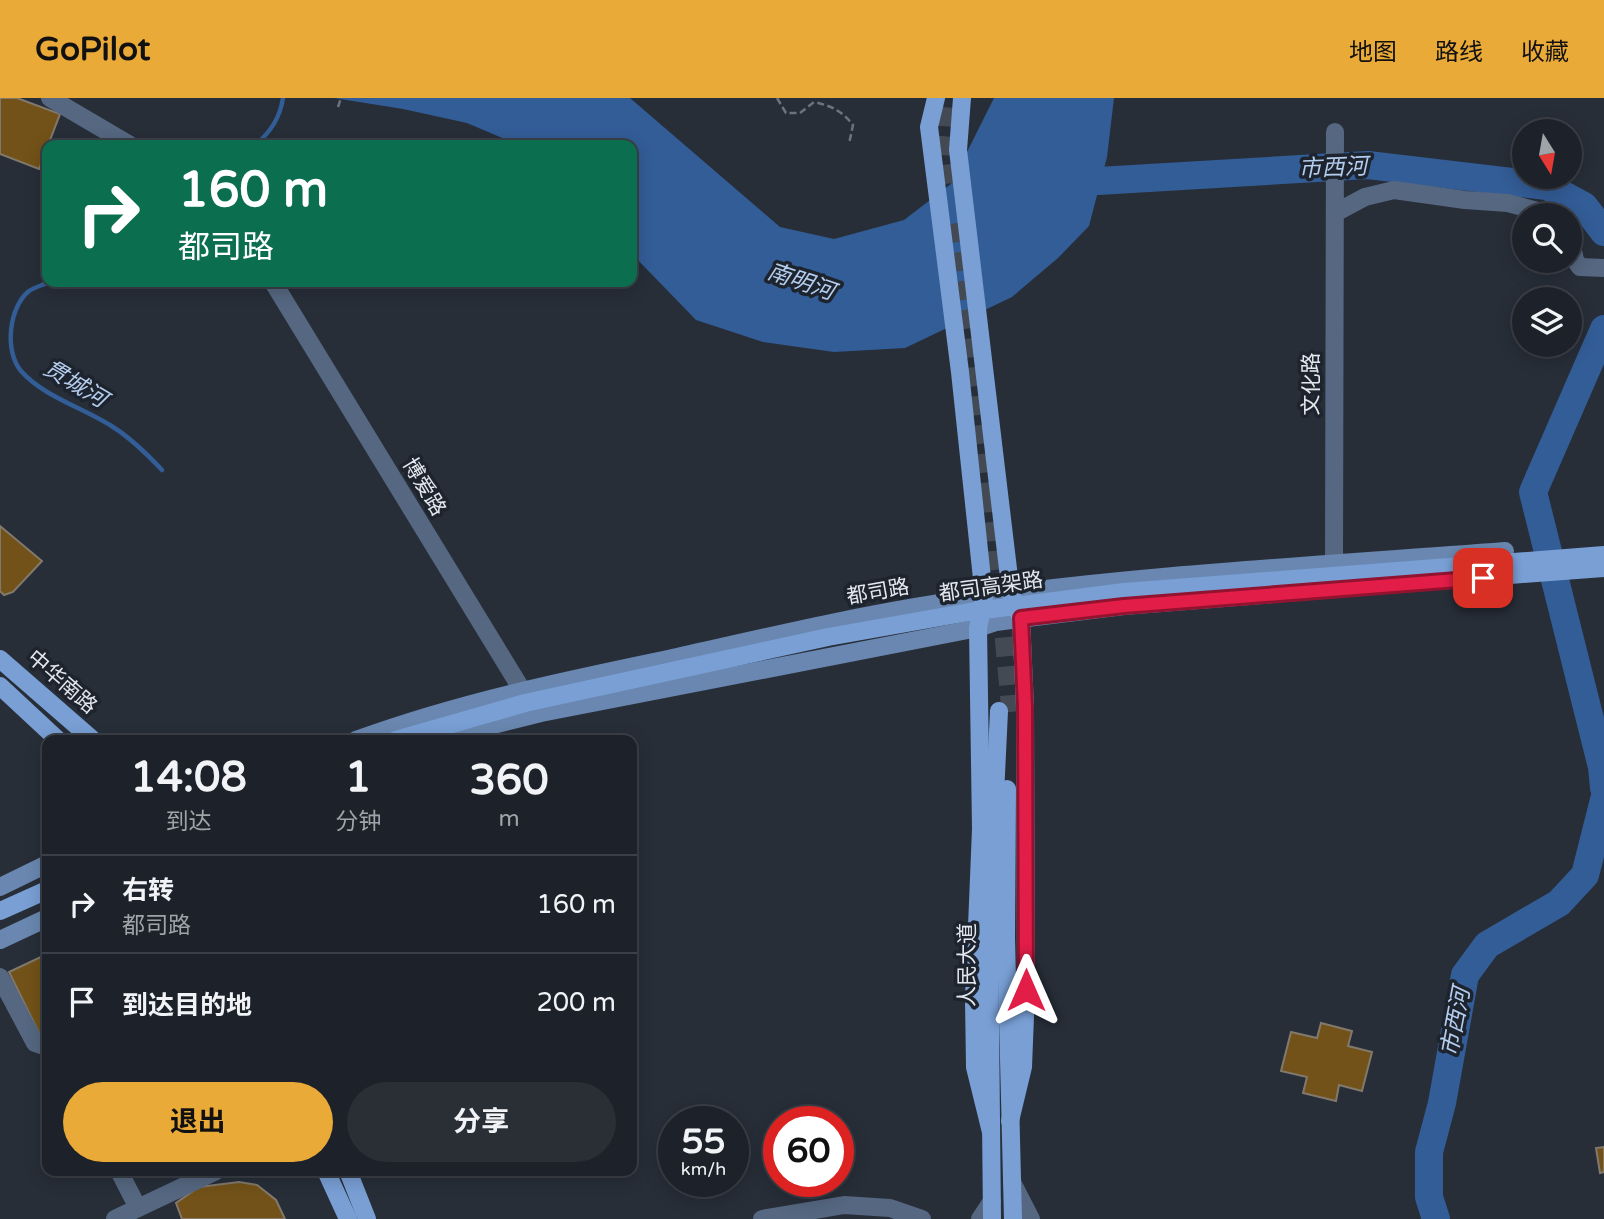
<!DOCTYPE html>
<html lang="zh">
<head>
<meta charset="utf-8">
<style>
  :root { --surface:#1d222a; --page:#2a2f36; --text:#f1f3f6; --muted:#a0a4a8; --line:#3b3f47; --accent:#eaaa38 }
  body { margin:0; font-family:"Varela Round","Noto Sans SC",sans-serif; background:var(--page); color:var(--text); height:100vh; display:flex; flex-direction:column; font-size:26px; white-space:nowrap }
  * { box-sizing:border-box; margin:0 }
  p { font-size:23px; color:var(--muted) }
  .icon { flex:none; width:38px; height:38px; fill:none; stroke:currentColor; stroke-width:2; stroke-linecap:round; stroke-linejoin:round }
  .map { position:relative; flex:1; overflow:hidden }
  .side { position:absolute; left:42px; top:637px; width:595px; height:441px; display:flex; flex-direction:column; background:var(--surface); border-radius:14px; box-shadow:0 4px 18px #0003,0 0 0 2px var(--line) }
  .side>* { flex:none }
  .top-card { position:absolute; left:42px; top:42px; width:595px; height:147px; border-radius:14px; box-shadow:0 4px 18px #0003,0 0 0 2px var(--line); background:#0b6e4f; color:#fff; overflow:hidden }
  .needle { width:46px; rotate:169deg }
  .controls { position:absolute; left:1512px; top:21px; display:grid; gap:14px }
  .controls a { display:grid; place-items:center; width:70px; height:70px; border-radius:50%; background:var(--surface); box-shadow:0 4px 18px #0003,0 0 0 2px var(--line); font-size:35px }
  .speed { position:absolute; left:658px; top:1008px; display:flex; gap:14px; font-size:35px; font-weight:700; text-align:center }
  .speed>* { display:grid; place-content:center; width:91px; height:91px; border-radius:50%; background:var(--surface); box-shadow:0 4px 18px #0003,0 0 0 2px var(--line); line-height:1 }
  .speed small { font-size:18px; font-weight:400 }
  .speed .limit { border:10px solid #d22; background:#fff; color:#111 }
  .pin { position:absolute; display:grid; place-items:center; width:60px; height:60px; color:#fff; margin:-30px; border-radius:14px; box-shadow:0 4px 10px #0006 }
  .me { position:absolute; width:77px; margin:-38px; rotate:0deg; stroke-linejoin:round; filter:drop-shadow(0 0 5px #0008) }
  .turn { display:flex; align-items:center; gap:24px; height:147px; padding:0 21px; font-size:32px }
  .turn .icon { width:91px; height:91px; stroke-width:2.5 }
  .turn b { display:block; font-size:49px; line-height:60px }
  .eta { display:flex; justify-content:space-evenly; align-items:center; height:119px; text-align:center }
  .eta b { font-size:42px; font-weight:700; line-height:49px }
  .primary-button { display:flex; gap:14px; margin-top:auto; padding:14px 21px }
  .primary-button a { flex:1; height:80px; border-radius:42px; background:var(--accent); color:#111; font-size:28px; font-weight:700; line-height:80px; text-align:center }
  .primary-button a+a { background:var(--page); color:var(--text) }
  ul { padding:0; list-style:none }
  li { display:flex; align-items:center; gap:21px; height:98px; padding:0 21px; border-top:2px solid var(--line) }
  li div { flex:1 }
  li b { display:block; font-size:26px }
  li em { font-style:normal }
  header { display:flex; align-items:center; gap:42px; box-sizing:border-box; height:98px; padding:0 35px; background:var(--accent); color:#111 }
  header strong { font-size:33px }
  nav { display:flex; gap:38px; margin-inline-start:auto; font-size:24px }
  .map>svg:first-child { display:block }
</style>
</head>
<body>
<header>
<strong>GoPilot</strong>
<nav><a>地图</a><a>路线</a><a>收藏</a></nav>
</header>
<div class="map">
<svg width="1604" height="1121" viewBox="0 0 1604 1121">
  <rect width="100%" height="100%" fill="#272e38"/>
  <polygon fill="#335d97" points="334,0 630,0 780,129 834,141 904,122 951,86 994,0 1114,0 1107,59 1089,128 1058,160 1012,199 905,250 834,254 763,244 696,222 632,156 632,47 519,47 467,25 403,11"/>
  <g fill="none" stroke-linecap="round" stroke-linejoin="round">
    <g stroke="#335d97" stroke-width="4.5">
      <path d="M255 47C271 34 280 20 283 0"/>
      <path d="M49 184C43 187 35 189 29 193 9 209 4 253 21 273 44 299 84 310 113 329 132 341 147 356 162 372"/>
    </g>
    <g stroke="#335d97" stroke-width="28">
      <polyline points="1064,85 1368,67 1547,88 1584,108 1604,134"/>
      <polyline points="1604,231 1533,394 1602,669 1604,690"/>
      <polyline points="1436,1121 1429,1099 1429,1054 1442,1005 1465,877 1487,847 1559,805 1585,777 1604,702"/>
    </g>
  </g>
  <g fill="#725218" stroke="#82796d" stroke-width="2">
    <polygon points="0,0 17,0 60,16 39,71 0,56"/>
    <polygon points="0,428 42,463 13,494 4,497 0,493"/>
    <polygon points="47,856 47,936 41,939 9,874"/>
    <polygon points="1321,925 1352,933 1348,948 1372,954 1362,993 1339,987 1336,1003 1303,995 1307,979 1281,973 1291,934 1317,940"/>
    <polygon points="1604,1049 1604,1074 1600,1075 1596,1050"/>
    <polygon points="239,1084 257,1087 276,1102 285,1121 182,1121 176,1105 199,1089"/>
  </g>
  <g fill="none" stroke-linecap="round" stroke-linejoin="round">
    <g stroke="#434a53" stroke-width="19" stroke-dasharray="19 10" stroke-linecap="butt">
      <polyline points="944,86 942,67 947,0"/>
      <polyline points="950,126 967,250 984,409"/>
      <polyline points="991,395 1011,614"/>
    </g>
    <g stroke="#6d737c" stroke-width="2.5" stroke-dasharray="7 3.5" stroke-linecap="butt">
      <path d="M777 0 786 15H800L814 4C832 8 842 13 853 27L849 46"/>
      <polyline points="338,9 341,0"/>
    </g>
    <g stroke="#556781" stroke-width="18">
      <polyline points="50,0 130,47"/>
      <polyline points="1335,115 1365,99 1394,92 1465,102 1508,105 1552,117"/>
      <polyline points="1570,138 1575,162 1580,169 1604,170"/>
      <polyline points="273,184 522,592 532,604"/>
      <polyline points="1334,466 1335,34"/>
      <polyline points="0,879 35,945 47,949"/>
      <polyline points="119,1073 138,1110"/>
      <polyline points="1012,1084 1031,1121"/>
      <polyline points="115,1121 216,1073"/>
      <polyline points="762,1121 844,1107 890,1110 922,1121"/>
      <polyline points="980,1121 992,1103"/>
    </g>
    <g stroke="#6987b0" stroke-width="18">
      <path d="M356 642C457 605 562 583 668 561 767 539 866 515 967 501 1145 476 1326 467 1505 453"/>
      <polyline points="434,642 541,615 978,530 996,524 1124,508 1510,477"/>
      <polyline points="0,789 47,766"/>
      <polyline points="0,842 47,820"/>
    </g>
    <g stroke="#799fd5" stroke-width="18">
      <polyline points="936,0 929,29 960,274 984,499 978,530 981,731 974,901 975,969 991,1034"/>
      <polyline points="962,0 958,52 1011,496 1021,520 1025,609 1026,892 1023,969 1010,1023"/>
      <polyline points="1510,477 1604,470"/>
      <polyline points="0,561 93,642"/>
      <polyline points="0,588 58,642"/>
      <polyline points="396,642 525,605 828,539 969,514 1124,494 1604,457"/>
      <polyline points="1007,691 1006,840 1013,1121"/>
      <polyline points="0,813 47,792"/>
      <polyline points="326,1073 348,1121"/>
      <polyline points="348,1073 367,1121"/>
      <polyline points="992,1121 989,824 999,613"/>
    </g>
  </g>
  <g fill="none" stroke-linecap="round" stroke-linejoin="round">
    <defs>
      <polyline id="route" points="1026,892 1025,609 1021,520 1124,508 1483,480"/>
    </defs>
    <use href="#route" stroke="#92132f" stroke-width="18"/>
    <use href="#route" stroke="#e11d48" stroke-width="12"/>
  </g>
  <g text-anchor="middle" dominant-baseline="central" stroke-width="7" stroke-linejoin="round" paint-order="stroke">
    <g font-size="21" fill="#e3e7ee" stroke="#1d242e">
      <text transform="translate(1311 286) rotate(-90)">文化路</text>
      <text transform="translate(424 389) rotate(59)">博爱路</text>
      <text transform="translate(991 489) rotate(-8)">都司高架路</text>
      <text transform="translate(878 494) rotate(-10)">都司路</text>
      <text transform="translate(62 584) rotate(41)">中华南路</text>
      <text transform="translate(967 867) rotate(-90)">人民大道</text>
    </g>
    <g font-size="23" font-style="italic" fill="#b5cdef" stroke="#1d242e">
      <text transform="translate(1333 70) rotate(-2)">市西河</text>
      <text transform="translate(801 184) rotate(19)">南明河</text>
      <text transform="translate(75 286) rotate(31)">贯城河</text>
      <text transform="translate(1456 924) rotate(-79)">市西河</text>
    </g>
  </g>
</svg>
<div class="controls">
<a><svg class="needle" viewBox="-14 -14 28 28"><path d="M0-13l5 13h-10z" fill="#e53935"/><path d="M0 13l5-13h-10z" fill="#a0a4a8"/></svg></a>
<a><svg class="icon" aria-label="search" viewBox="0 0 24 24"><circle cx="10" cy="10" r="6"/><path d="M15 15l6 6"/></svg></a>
<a><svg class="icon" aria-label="layers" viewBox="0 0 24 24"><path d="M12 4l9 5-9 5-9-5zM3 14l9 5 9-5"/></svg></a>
</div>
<div class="speed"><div>55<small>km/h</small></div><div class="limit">60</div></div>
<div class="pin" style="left:1483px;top:480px;background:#d93025"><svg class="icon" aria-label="arrive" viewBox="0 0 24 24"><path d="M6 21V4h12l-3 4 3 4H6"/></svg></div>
<svg class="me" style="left:1026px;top:892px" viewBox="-20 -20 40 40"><path d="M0-17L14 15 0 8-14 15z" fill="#e11d48" stroke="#fff" stroke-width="4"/></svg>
<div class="top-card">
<div class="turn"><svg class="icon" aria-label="right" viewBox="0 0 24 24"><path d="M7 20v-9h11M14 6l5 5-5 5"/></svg><div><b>160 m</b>都司路</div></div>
</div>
<section class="side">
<div class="eta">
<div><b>14:08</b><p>到达</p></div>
<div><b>1</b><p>分钟</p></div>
<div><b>360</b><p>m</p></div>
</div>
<ul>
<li><svg class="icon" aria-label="right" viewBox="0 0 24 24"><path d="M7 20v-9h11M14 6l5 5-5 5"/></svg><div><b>右转</b><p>都司路</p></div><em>160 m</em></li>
<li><svg class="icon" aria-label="arrive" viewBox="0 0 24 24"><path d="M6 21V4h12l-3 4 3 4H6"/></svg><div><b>到达目的地</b></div><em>200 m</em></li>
</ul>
<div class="primary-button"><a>退出</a><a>分享</a></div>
</section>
</div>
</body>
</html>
